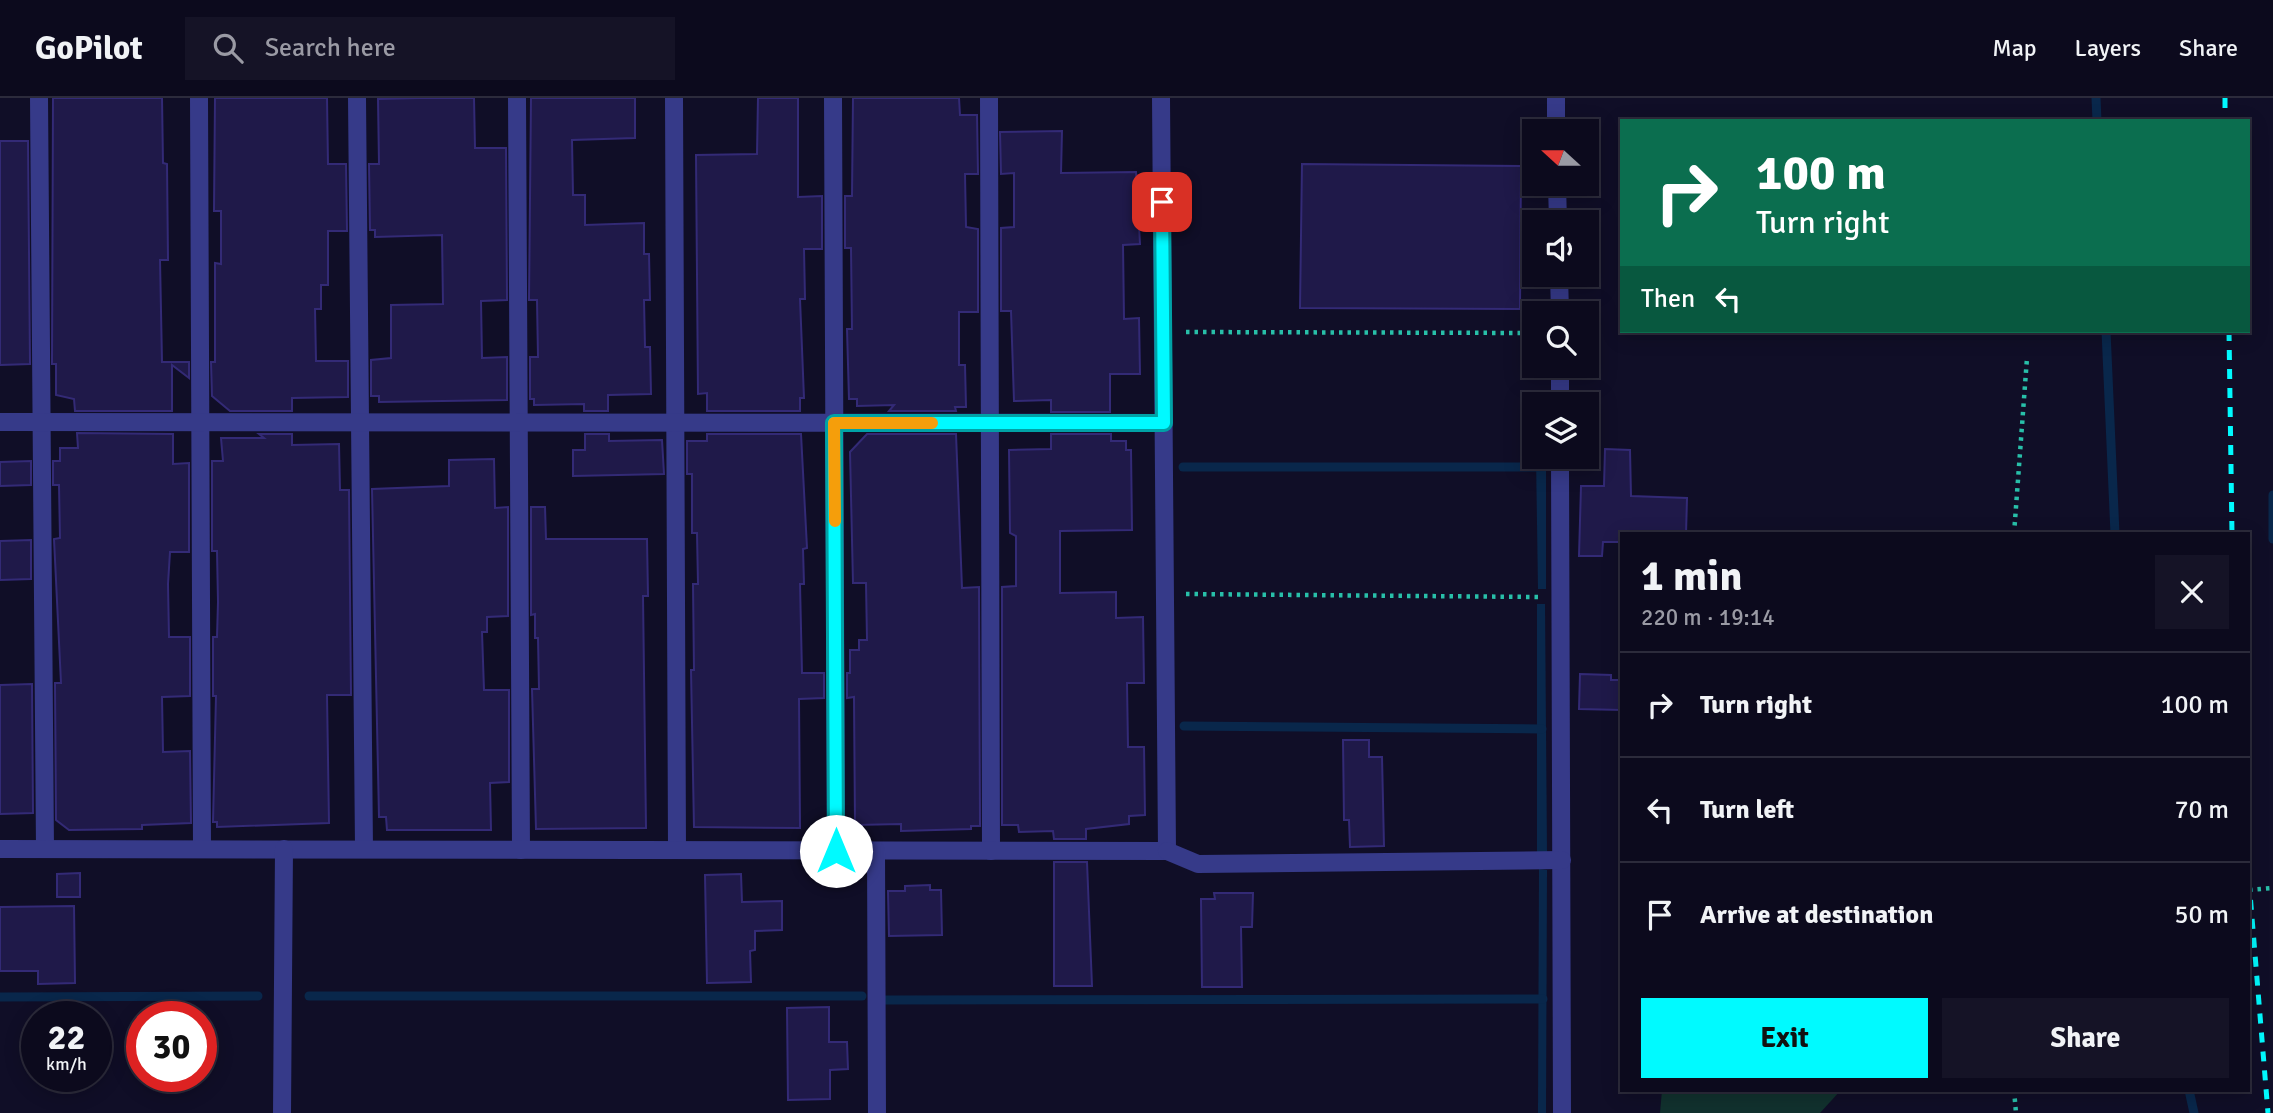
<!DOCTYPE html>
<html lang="en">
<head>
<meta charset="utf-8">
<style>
  :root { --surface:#0c0a1d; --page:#151326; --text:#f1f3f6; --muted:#9a9aa4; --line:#2c2b3b; --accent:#00faff }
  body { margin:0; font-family:Signika,sans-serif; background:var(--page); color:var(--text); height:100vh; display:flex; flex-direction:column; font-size:26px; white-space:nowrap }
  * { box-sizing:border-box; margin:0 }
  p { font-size:23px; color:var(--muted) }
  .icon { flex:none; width:38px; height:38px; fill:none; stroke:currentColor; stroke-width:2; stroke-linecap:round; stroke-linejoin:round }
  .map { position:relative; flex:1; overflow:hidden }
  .drawer { position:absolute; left:1620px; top:434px; width:630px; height:560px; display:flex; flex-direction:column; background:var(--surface); border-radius:0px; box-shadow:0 4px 18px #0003,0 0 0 2px var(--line) }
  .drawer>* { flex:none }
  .guide { position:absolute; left:1620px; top:21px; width:630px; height:214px; border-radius:0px; box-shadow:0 4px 18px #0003,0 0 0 2px var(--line); background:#0b6e4f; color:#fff; overflow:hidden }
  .needle { width:46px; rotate:291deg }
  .controls { position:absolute; left:1522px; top:21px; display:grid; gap:14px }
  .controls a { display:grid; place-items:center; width:77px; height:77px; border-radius:0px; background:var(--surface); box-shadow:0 4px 18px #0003,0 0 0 2px var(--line); font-size:35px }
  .speed { position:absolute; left:21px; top:903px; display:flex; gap:14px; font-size:35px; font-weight:700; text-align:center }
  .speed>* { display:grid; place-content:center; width:91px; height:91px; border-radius:50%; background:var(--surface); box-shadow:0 4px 18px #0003,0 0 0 2px var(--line); line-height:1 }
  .speed small { font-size:18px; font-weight:400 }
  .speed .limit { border:10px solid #d22; background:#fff; color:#111 }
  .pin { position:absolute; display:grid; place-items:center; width:60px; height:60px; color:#fff; margin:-30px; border-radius:14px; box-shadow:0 4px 10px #0006 }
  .me { position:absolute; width:77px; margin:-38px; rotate:0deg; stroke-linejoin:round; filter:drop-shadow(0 0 5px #0008) }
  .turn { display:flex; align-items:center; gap:24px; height:147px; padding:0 21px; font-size:32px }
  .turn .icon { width:91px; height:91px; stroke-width:2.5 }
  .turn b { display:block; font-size:49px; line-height:60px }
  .then { display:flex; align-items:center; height:66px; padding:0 21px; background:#0003; gap:14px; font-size:26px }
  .round { display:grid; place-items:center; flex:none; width:74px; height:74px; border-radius:0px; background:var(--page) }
  .head { display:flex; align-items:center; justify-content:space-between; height:119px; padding:0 21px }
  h1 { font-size:42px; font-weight:800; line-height:52px }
  .primary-button { display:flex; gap:14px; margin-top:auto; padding:14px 21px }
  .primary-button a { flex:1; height:80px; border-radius:0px; background:var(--accent); color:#111; font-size:28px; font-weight:800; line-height:80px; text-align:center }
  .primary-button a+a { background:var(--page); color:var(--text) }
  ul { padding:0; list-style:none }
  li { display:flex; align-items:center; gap:21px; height:105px; padding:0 21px; border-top:2px solid var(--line) }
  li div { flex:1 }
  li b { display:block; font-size:26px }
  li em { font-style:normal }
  header { display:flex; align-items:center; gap:42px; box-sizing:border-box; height:98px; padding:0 35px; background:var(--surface); border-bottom:2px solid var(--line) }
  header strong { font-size:33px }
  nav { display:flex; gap:38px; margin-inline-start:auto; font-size:24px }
  .search { width:490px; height:63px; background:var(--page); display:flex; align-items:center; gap:18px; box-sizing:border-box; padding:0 24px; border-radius:0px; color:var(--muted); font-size:26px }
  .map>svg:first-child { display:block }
</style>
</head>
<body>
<header>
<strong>GoPilot</strong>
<div class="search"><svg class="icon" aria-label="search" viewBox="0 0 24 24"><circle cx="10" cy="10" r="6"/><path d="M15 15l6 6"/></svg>Search here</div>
<nav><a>Map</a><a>Layers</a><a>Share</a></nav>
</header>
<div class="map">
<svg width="2273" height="1015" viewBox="0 0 2273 1015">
  <rect width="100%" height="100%" fill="#100e27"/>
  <polygon fill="#11312e" points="1662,992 1841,992 1820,1015 1660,1015"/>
  <g fill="#09274b">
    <polygon points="1536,359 1546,359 1546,491 1538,491"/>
    <polygon points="1537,506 1545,506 1547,755 1537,755"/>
    <polygon points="1539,771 1547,772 1546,1015 1538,1015"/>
  </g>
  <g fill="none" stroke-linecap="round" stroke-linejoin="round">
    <g stroke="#09274b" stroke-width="9">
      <polyline points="2096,0 2097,23"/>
      <polyline points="2106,233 2115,436"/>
      <polyline points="1183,369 1541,369"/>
      <polyline points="2273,397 2273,441"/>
      <polyline points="1184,628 1542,631"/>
      <polyline points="309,898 862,898"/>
      <polyline points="0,899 258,898"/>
      <polyline points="884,902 1543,901"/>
      <polyline points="2189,992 2194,1015"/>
    </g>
  </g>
  <g fill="#1f1949" stroke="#332a76" stroke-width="2">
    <polygon points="53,0 162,0 163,65 167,66 168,162 160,162 162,264 189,264 189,280 172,267 172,313 75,313 74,301 56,297 56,266 52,266"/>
    <polygon points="215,0 327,0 328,66 346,66 347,133 328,133 328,187 321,187 321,211 315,211 316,263 348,263 348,299 292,300 292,313 230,313 212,298 211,264 215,264 215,165 221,166 221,113 214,113"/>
    <polygon points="420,0 474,0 475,50 506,50 507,202 481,203 482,260 507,259 507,302 379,304 379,298 371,298 371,262 391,260 391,207 443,206 442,137 375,139 375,132 370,132 369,66 379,66 378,1"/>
    <polygon points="531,0 635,0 635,40 572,42 573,97 585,97 585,127 644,125 644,156 649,156 650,202 644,202 645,249 650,249 651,296 608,297 608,313 584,313 584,306 534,307 534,301 530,301 530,259 538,259 537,202 529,202"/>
    <polygon points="758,0 798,0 798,99 822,98 822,151 804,151 805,201 800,201 804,300 800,300 800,313 707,313 707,295 698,296 696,57 757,56"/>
    <polygon points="853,0 959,0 960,17 977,17 978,76 965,76 966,129 978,131 978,214 959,214 959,267 965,267 966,309 955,309 956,313 889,313 894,307 857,308 857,301 849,301 847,231 852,231 851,150 845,150 845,98 852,98"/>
    <polygon points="1062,33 1061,75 1136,74 1140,146 1123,147 1124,221 1139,220 1140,276 1110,276 1110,314 1051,314 1051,302 1014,303 1011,213 1001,213 1001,130 1014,129 1014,75 1001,76 1000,34"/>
    <polygon points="0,43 28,43 30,266 0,267"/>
    <polygon points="1302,66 1521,68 1520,211 1300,210"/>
    <polygon points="77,335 173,336 173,366 189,365 189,454 170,454 168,486 169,539 190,539 190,598 162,599 163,654 190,653 191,725 142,727 142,731 69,732 56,722 55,585 61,585 54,441 60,440 59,387 53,387 53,363 60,363 60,350 78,350"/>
    <polygon points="259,336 292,336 292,347 339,346 340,392 349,392 351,597 327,597 329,725 217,729 217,724 213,724 216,598 213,598 213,539 217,539 218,504 217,453 212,453 212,363 223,363 221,340 264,340"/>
    <polygon points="585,336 609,336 609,343 662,342 664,376 573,378 573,352 585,352"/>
    <polygon points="707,336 801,336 807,450 803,451 804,486 800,486 802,575 824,575 824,600 799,601 800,730 694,729 691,572 694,572 693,486 698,486 697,435 692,435 692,376 687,376 687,343 707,343"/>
    <polygon points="867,336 956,336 962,490 979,489 980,728 971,728 971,731 901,733 901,726 855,727 854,599 847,600 847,575 850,575 850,552 859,552 859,542 867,542 866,485 853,485 850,354"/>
    <polygon points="1051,336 1111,336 1111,343 1126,343 1126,352 1131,352 1132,432 1060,433 1060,495 1116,494 1116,520 1143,519 1144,585 1127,585 1128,649 1144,649 1145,717 1129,718 1129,726 1086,731 1086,741 1054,741 1053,733 1019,734 1018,727 1002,727 1002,489 1016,488 1016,438 1010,435 1009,352 1051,351"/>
    <polygon points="1605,351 1630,352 1631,398 1687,400 1686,436 1622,436 1622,444 1603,444 1602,458 1579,458 1581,388 1604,388"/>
    <polygon points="494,361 495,410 508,409 508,518 487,519 487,534 482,534 484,592 509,592 509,684 490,685 491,732 387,732 386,719 379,719 372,391 449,388 449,362"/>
    <polygon points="31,363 31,387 0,388 0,364"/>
    <polygon points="531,409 545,409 546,441 647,441 648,498 643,498 646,730 536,731 532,591 539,591 538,540 535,540 535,516 531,517"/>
    <polygon points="31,442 31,481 0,482 0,443"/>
    <polygon points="1580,576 1611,577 1611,582 1622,582 1622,612 1579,611"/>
    <polygon points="32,586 33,715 0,716 0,587"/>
    <polygon points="1343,642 1369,642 1369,659 1382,659 1384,748 1350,749 1349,722 1344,722"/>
    <polygon points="1054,764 1087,764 1092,888 1054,888"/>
    <polygon points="80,775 80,799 57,799 57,776"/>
    <polygon points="741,776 742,804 782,803 782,832 755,833 755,852 750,853 751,884 707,885 705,777"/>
    <polygon points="930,787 930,792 941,792 942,837 889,838 888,793 905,793 905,788"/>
    <polygon points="1214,795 1253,795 1252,829 1241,829 1242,889 1202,889 1201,801 1215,801"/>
    <polygon points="74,808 75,885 38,886 38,873 0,873 0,809"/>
    <polygon points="829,909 829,944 847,944 848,971 830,972 830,1001 788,1002 787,910"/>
  </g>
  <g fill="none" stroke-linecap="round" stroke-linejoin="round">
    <g stroke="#28bfa9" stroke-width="4.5" stroke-dasharray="3.5 5" stroke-linecap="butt">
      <polyline points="1186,234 1535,235"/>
      <polyline points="2014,436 2027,260"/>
      <polyline points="1186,496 1538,499"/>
      <polyline points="2249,792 2273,790"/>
      <polyline points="2014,992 2016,1015"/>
    </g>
    <g stroke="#363a89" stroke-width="18">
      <polyline points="39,0 45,751"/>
      <polyline points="199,0 202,751"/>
      <polyline points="357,0 364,751"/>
      <polyline points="517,0 521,752"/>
      <polyline points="674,0 677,752"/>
      <polyline points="833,0 836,753"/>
      <polyline points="989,0 991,753"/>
      <polyline points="1556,0 1556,33"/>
      <polyline points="1557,86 1558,124"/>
      <polyline points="1559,177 1560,215"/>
      <polyline points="1560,306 1560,268"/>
      <polyline points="0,324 1164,325"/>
      <polyline points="1560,359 1562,1015"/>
      <polyline points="0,751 1167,753 1161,0"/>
      <polyline points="876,753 877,1015"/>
      <polyline points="1167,753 1198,766 1562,762"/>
      <polyline points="282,1015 284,751"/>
    </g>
    <g stroke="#00faff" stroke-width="5" stroke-dasharray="10 9" stroke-linecap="butt">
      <polyline points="2225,0 2225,23"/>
      <polyline points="2229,233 2232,436"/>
      <polyline points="2249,783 2268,1015"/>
    </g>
  </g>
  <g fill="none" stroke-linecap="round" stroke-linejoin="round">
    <defs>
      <polyline id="route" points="836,753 834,325 1164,325 1162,104"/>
    </defs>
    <use href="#route" stroke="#00a2a6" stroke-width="18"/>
    <use href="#route" stroke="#00faff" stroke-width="12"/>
    <polyline stroke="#f59e0b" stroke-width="12" points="835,423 834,325 932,325"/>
  </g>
</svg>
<div class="controls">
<a><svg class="needle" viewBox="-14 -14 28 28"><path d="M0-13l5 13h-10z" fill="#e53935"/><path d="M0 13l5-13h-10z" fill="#9a9aa4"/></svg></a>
<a><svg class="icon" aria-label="sound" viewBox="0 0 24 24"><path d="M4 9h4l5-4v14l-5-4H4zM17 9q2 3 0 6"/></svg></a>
<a><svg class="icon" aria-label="search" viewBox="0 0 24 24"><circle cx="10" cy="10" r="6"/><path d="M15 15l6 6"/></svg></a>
<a><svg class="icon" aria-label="layers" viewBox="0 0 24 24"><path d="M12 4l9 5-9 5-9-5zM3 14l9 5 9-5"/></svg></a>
</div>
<div class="speed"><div>22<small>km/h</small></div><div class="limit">30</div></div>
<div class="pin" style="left:1162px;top:104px;background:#d93025"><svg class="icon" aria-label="arrive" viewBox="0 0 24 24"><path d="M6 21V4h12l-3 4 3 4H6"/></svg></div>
<svg class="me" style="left:836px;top:753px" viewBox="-20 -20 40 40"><circle r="19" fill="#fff"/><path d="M0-13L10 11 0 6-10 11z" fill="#00faff"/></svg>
<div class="guide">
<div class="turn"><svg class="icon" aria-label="right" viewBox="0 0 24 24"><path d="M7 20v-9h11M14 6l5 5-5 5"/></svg><div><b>100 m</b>Turn right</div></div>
<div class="then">Then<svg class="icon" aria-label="left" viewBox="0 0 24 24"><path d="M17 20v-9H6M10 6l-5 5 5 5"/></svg></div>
</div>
<section class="drawer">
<div class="head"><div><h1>1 min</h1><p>220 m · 19:14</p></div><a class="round"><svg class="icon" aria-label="close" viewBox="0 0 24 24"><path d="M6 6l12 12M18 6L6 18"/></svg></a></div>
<ul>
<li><svg class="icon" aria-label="right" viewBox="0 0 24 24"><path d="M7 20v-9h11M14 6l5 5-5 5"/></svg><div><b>Turn right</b></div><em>100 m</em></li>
<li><svg class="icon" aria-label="left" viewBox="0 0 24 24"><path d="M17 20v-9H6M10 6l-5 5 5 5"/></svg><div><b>Turn left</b></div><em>70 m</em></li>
<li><svg class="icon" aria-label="arrive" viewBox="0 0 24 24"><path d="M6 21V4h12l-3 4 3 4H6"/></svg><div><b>Arrive at destination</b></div><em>50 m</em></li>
</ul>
<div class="primary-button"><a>Exit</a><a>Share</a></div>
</section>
</div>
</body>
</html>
